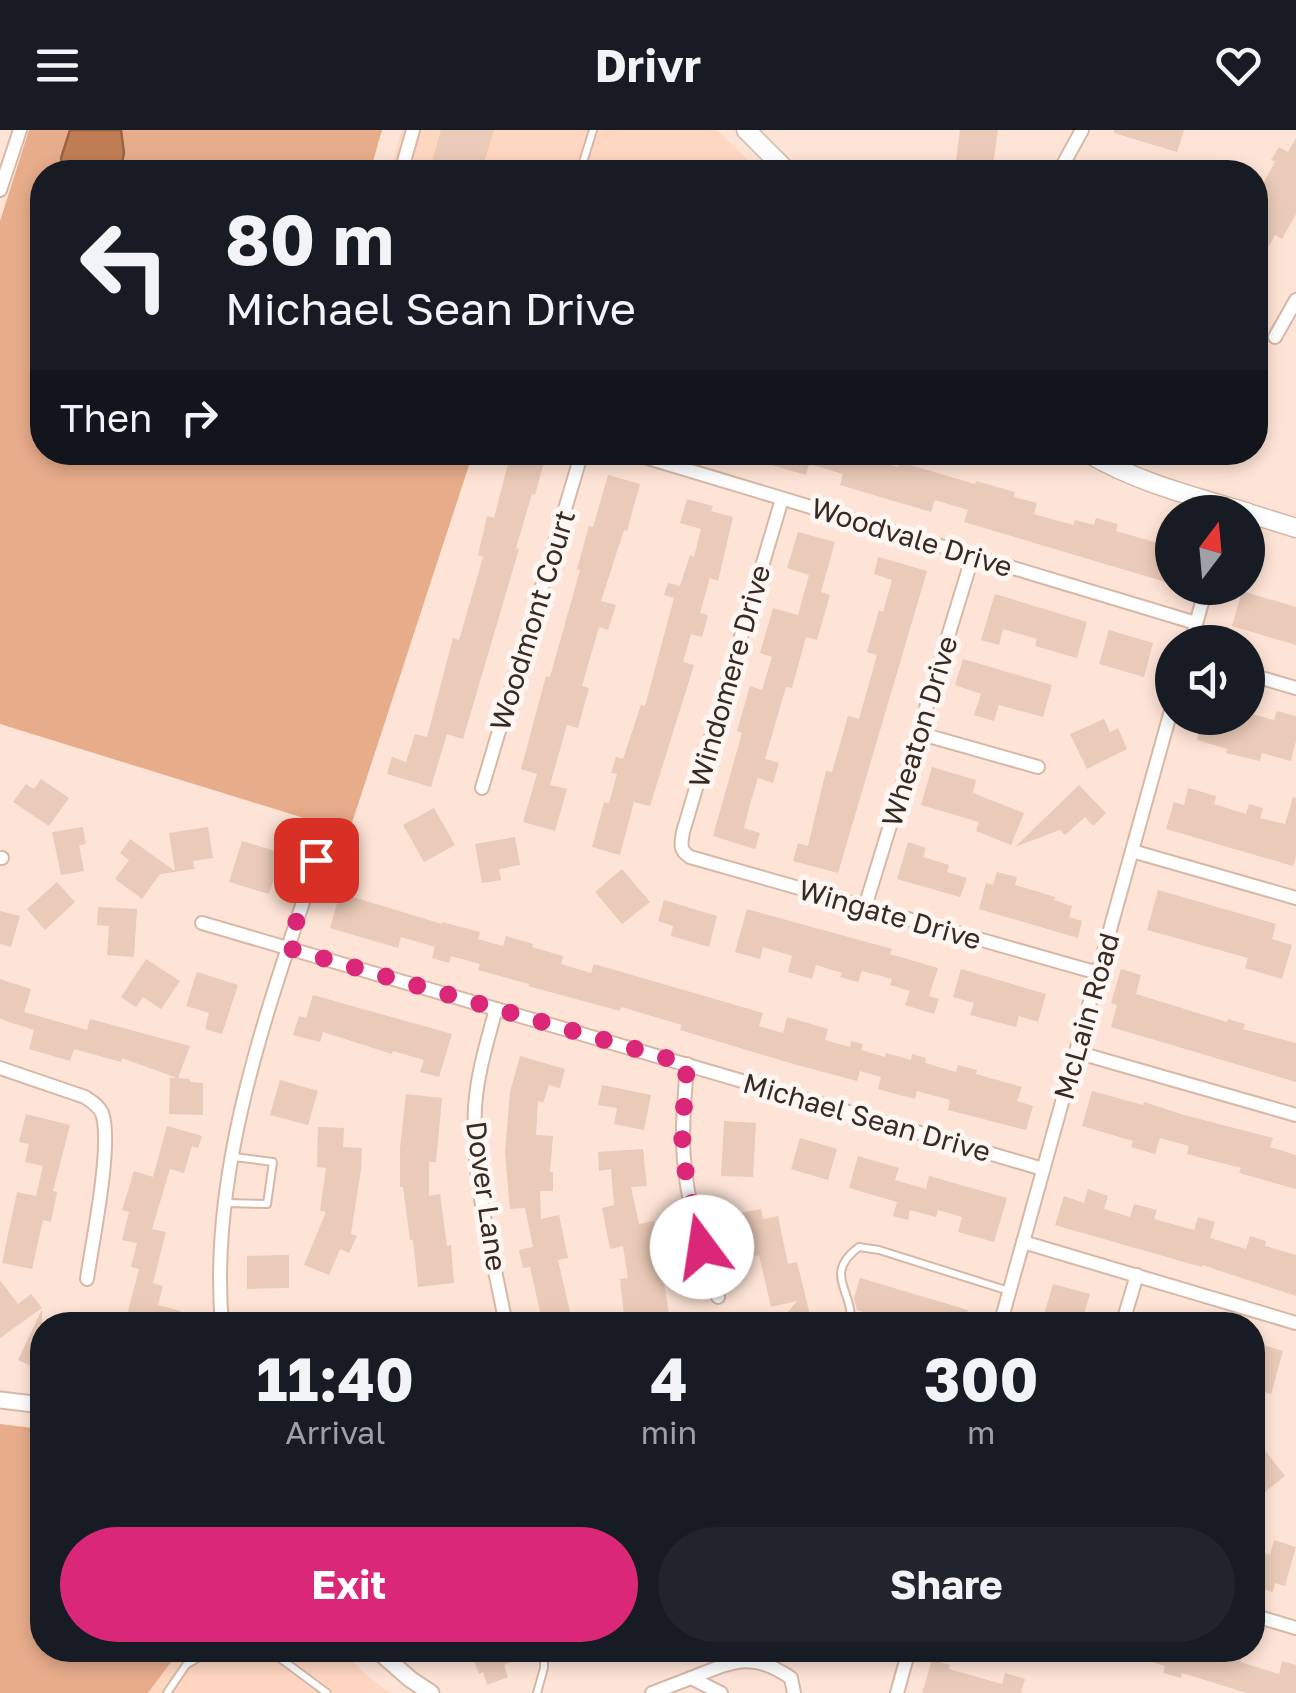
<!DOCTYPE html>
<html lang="en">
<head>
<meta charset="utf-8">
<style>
  :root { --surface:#171b24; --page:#20242c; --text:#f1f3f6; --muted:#9ea1a6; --accent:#db2777 }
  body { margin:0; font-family:"Golos Text",sans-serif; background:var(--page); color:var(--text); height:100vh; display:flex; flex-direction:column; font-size:38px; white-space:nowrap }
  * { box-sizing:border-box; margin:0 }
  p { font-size:32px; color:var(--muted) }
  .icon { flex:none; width:55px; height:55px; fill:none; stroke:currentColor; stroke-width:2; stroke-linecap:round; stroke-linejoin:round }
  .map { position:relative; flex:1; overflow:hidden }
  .drawer { position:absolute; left:30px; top:1182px; width:1235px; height:350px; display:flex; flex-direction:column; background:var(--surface); border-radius:40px; box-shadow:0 5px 15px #0003 }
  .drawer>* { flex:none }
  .banner { position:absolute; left:30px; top:30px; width:1238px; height:305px; border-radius:40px; box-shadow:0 5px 15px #0003; background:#171b24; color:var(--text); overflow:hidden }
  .needle { width:65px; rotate:16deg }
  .buttons { position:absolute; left:1155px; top:365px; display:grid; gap:20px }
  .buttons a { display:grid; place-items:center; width:110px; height:110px; border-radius:50%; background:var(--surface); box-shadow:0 5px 15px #0003; font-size:50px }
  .pin { position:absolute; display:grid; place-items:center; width:85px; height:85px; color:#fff; margin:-42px; border-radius:20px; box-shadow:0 5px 15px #0006 }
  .me { position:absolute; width:110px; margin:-55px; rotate:346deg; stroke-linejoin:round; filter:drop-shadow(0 0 8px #0008) }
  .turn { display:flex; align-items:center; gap:35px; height:210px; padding:0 30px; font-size:45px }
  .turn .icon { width:130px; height:130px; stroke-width:2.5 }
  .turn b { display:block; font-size:70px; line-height:85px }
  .then { display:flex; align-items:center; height:95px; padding:0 30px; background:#0003; gap:20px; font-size:38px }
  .eta { display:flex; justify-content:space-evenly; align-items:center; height:170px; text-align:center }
  .eta b { font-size:60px; font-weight:700; line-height:70px }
  .action { display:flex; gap:20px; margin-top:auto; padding:20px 30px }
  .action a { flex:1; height:115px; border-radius:60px; background:var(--accent); color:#fff; font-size:40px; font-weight:700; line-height:115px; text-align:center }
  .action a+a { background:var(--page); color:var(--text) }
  header { display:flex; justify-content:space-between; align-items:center; height:130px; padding:0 30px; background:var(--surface); font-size:45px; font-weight:700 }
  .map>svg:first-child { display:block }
</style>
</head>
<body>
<header><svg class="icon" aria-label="menu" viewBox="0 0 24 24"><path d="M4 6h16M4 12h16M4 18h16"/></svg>Drivr<svg class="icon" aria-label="heart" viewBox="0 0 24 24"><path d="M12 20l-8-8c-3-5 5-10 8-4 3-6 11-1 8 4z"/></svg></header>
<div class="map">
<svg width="1296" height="1563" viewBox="0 0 1296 1563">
  <rect width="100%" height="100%" fill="#fee4d6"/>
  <g fill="#ffd7c1">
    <polygon points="402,0 717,0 760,42 390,42"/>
    <polygon points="180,1520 340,1520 370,1548 391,1563 148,1563"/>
  </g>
  <g fill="#e7ac8a">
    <polygon points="29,0 70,0 61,28 63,42 42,42 42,322 473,323 349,702 0,594 0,91"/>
    <polygon points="121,0 382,0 370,42 120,42 124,23"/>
    <polygon points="0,1294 42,1299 42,1520 180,1520 148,1563 0,1563"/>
  </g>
  <polygon fill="#c17d54" stroke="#976445" stroke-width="2.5" points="70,0 121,0 124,23 120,42 63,42 61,28"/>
  <g fill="#eacab8">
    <polygon points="441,0 494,0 481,42 429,42"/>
    <polygon points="960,0 998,0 993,35 956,30"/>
    <polygon points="1114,0 1184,0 1177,22 1114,3"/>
    <polygon points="1296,8 1296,84 1282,109 1275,105 1255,142 1255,108 1265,90 1255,84 1255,68 1275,32 1271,30 1279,17 1288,22"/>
    <polygon points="511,322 547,322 535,365 532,364 516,418 519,419 463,609 447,604 431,657 387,644 392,627 406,632 415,604 427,607 453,508 459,510 483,427 478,425 487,386 494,388"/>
    <polygon points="772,322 868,322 866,328 898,337 900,332 975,354 976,351 1015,362 1014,367 1037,373 1034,384 1073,395 1075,390 1094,395 1096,388 1118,394 1116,401 1172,417 1172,440 1169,453 964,392 968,380 935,370 931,382 840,355 843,344 809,334 806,345 768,334"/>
    <polygon points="608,345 640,354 627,401 624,400 601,471 616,475 608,500 599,497 582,556 589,558 578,598 567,595 550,655 567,659 555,701 523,692 537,644 521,639 546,546 550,547 580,440 577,439 589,396 593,397"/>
    <polygon points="687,369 713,376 711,381 733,387 718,451 710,448 700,483 708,485 702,507 691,504 683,532 694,535 650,676 634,672 620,725 592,717 604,672 609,673 617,644 611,643 616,627 623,629 641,575 645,576 674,468 664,465 668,453 680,456 690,425 694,427 701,399 680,393"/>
    <polygon points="798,402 835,412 821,462 830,465 817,510 806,507 792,558 786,557 765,629 779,633 773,653 758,648 750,674 744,698 760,703 755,719 713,706 742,603 737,601 750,556 762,560 772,527 760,523 773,478 798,485 809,445 787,438"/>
    <polygon points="878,427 927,441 838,743 793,731 798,713 808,716 826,641 832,642 848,586 859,589 877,525 867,522 879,480 883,482 892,450 874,444"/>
    <polygon points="1242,461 1296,477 1296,515 1232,496"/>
    <polygon points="995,464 1087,492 1077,528 1035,516 1037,509 1003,499 999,515 981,510"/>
    <polygon points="1109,500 1153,513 1144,547 1099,534"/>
    <polygon points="963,529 1052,555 1043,587 999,575 994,591 974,585 981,564 955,555"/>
    <polygon points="1277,581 1296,586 1296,611 1291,631 1262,623 1260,631 1226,623 1227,619 1197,610 1203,588 1248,588 1248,583 1274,590"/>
    <polygon points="1104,589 1110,602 1118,598 1127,619 1087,639 1070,604"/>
    <polygon points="932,637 976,650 973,663 1024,683 1011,715 976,701 979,692 921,675"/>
    <polygon points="41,649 69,668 49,696 13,672 26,654 34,659"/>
    <polygon points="1079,655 1106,683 1093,696 1085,687 1065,705 1060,700 1015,717"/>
    <polygon points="1188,658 1216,666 1214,674 1246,684 1249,674 1263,678 1260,688 1285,694 1293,667 1296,668 1296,727 1293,736 1166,699 1174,672 1184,675"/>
    <polygon points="434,678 455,715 424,732 403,695"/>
    <polygon points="83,697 86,714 79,715 84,741 61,745 52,702"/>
    <polygon points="208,697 213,728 193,731 195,739 160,744 142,769 115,749 129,730 120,723 130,709 175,741 169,703"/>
    <polygon points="515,707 520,735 499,739 501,750 482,753 475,714"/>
    <polygon points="242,711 282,723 269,764 229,752"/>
    <polygon points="908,712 926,718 923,727 949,735 947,742 967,748 960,767 897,749"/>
    <polygon points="622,739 650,772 622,794 595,762"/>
    <polygon points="997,742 1017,747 1015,755 1055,767 1054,770 1072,776 1069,787 1082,791 1078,808 979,779 986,753 993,755"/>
    <polygon points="57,752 75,772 45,800 27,779"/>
    <polygon points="1158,760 1276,794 1272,809 1292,815 1282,849 1245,838 1248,828 1147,800"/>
    <polygon points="340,763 442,794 442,792 480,802 478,809 503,816 506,806 533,814 532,817 563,826 561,834 591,843 594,834 763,883 759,896 783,903 787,887 828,899 825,910 850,917 851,911 863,914 861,920 885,927 886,923 911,930 912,924 926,928 925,933 956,942 958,935 977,940 976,944 1022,957 1017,971 1033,976 1026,1000 948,980 950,970 917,961 915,969 878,959 881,947 860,941 857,951 797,935 680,900 682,895 621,877 620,881 528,856 529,854 478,840 480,834 451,826 449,833 432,828 435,817 401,807 398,818 330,798"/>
    <polygon points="664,770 717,786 709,817 671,806 673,796 658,791"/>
    <polygon points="98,777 137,779 134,827 107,825 109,796 97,795"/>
    <polygon points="747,779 892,819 890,824 938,838 929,866 939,869 934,884 905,875 910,861 890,855 892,849 862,841 858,852 840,847 842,843 816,835 812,849 788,842 792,826 763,817 760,829 735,822"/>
    <polygon points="0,781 20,786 11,817 0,814"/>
    <polygon points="146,829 180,851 161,879 143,867 136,877 121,867"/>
    <polygon points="961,839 1046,864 1038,892 1019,886 1016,897 970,885 974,873 953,867"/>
    <polygon points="1121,839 1141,845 1136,864 1227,892 1228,889 1245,894 1243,899 1296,913 1296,952 1111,897 1117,875 1111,873"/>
    <polygon points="197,842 238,855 222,904 205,899 209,883 186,876"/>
    <polygon points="0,849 31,859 24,882 87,900 90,889 190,916 178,948 190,949 190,952 203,953 203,985 169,984 170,948 177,948 122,928 121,932 74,919 70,931 29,919 34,900 0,889"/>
    <polygon points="313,865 452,904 439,947 420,942 424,930 393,921 392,924 323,902 320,912 293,905 299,886 306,888"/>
    <polygon points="520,926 565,939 560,958 549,955 543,973 538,971 536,1005 553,1006 550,1042 553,1042 553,1061 540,1061 541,1089 559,1085 568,1128 558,1130 573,1195 543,1195 530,1137 523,1138 519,1120 533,1117 525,1078 510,1079 505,1023 510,962"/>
    <polygon points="280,950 318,961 308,995 270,985"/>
    <polygon points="602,955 651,965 644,1000 614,994 617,978 598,975"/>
    <polygon points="1092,961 1143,975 1144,972 1184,985 1273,1008 1270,1017 1296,1025 1296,1059 1239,1043 1241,1038 1187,1024 1189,1016 1160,1008 1155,1024 1131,1017 1133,1011 1082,996"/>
    <polygon points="406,964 442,968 436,1032 429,1032 429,1066 440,1064 447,1116 451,1115 454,1153 418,1157 413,1110 410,1110 403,1057 400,1057 400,1018"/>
    <polygon points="26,984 70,995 53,1061 57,1062 51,1092 43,1090 32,1139 2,1133 17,1062 36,1066 43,1036 25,1032 29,1014 19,1012"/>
    <polygon points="724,991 756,993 753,1047 721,1046"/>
    <polygon points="167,996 202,1006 198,1018 192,1016 184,1043 170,1039 152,1099 166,1102 153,1153 163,1156 158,1175 181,1181 177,1195 165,1195 127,1185 139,1139 131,1137 137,1113 122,1110 129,1082 122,1080 134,1041 153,1047"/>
    <polygon points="318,997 344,998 343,1017 362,1018 361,1039 351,1104 357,1106 349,1123 340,1119 329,1145 304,1135 326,1082 320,1081 326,1038 317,1037"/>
    <polygon points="800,1008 837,1019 828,1050 791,1039"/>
    <polygon points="643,1019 647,1056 631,1057 639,1094 654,1091 669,1184 660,1186 662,1195 625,1195 620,1149 628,1148 623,1116 610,1119 602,1078 614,1075 611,1039 599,1041 598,1022"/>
    <polygon points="858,1026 899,1038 895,1050 926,1059 929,1046 1007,1068 994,1112 958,1102 962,1087 938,1080 936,1087 910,1080 908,1090 893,1086 897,1072 849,1058"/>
    <polygon points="1088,1059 1108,1066 1104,1079 1130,1087 1134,1074 1157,1080 1154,1089 1194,1100 1198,1087 1215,1092 1210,1108 1246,1119 1250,1106 1266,1111 1265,1116 1296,1125 1296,1166 1202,1135 1202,1137 1055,1095 1064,1066 1084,1073"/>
    <polygon points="761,1079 763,1089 778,1086 788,1134 797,1132 810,1185 779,1193 797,1171 771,1177 759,1125 740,1129 731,1085"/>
    <polygon points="289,1125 289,1158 247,1159 247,1126"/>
    <polygon points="860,1148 968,1180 963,1195 905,1195 857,1180 854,1168"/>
    <polygon points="0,1150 18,1174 31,1164 42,1178 0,1208"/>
    <polygon points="1053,1154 1090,1164 1084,1184 1076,1182 1072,1195 1041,1195"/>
    <polygon points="42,1179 42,1238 34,1234 33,1237 18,1230"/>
    <polygon points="1252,1212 1283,1221 1271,1264 1252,1258"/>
    <polygon points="1252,1304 1285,1346 1259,1367 1252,1359"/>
    <polygon points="1274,1410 1296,1417 1285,1456 1275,1453 1273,1462 1252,1456 1252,1420 1270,1425"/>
    <polygon points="470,1520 506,1520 511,1532 504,1535 508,1547 487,1555 483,1542 479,1544"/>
    <polygon points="1123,1520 1243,1520 1240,1532 1279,1544 1282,1531 1296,1535 1296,1563 1247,1563 1182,1543 1181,1548 1163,1543 1165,1536 1122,1523"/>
    <polygon points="932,1530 950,1535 949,1539 1002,1554 1005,1543 1025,1549 1021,1563 922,1563"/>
  </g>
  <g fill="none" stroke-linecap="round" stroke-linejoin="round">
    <defs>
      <g id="service">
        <polyline points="580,42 593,0"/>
        <polyline points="226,1073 267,1074 273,1032 234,1027"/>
        <path d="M850 1195C856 1162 821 1145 859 1117L879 1120 1009 1161"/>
        <polyline points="269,1520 327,1563"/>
        <polyline points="167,1563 186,1535 211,1520"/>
        <polyline points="537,1563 544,1538 544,1520"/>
      </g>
      <g id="minor">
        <polyline points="1060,40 1082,0"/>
        <polyline points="401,42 413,0"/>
        <polyline points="0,60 20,0"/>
        <polyline points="1275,207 1296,170"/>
        <polyline points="628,322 1196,493"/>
        <path d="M782 369 683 702C681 714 679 720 690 727L1098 843"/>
        <polyline points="1191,512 1206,458"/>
        <polyline points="1248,544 1296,558"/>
        <polyline points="918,603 1038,637"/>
        <polyline points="482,658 582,322"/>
        <polyline points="1132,721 1296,768"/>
        <polyline points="0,728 2,728"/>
        <polyline points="865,777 973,425"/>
        <polyline points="202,793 1043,1039"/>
        <path d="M496 879C487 912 477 944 475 978 471 1050 493 1125 506 1195"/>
        <polyline points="1076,922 1296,985"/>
        <path d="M687 934C685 966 681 998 684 1029 687 1076 704 1123 718 1167"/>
        <path d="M0 938 85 967C92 972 98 975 102 983 113 1014 92 1113 87 1149"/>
        <polyline points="1023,1112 1296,1193"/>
        <path d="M222 1195C208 1039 269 876 317 730"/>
        <polyline points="1000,1195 1172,577"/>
        <polyline points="1122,1195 1137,1145"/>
        <polyline points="1252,1485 1296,1498"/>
        <path d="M691 1548C732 1532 751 1520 791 1548L794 1563"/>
        <polyline points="652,1563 691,1548 721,1563"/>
        <polyline points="897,1563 909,1520"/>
      </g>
      <g id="tertiary">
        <polyline points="0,1270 42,1275"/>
        <polyline points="377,1520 410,1549 431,1563"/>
      </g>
      <g id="secondary">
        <polyline points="746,0 788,42"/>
        <path d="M1086 322C1136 352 1192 366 1246 382"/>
        <polyline points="1248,383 1296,398"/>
      </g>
    </defs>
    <use href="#service" stroke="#d7b8a6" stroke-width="10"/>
    <use href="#minor" stroke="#d7b8a6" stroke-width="16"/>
    <use href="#tertiary" stroke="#d7b8a6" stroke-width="19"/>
    <use href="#secondary" stroke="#d7b8a6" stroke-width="21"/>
    <use href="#service" stroke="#fff" stroke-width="6"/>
    <use href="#minor" stroke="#fff" stroke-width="12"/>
    <use href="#tertiary" stroke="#fff" stroke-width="15"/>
    <use href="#secondary" stroke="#fff" stroke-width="18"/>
  </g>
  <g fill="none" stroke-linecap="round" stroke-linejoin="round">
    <polyline stroke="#db2777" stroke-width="18" stroke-dasharray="0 32.4" points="316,730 288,818 687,934 682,1005 684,1034 702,1117"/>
  </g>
  <g text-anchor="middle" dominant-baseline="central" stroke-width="10" stroke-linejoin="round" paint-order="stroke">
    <g font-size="28" fill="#362a23" stroke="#fdf6f2">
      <text transform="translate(912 407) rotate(17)">Woodvale Drive</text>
      <text transform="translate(532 490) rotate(-73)">Woodmont Court</text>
      <text transform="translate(729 546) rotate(-74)">Windomere Drive</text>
      <text transform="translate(919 601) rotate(-73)">Wheaton Drive</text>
      <text transform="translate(890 784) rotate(16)">Wingate Drive</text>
      <text transform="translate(1086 886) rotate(-74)">McLain Road</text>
      <text transform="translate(867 987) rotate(16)">Michael Sean Drive</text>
      <text transform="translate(487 1066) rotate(82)">Dover Lane</text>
    </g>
  </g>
</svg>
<div class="buttons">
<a><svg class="needle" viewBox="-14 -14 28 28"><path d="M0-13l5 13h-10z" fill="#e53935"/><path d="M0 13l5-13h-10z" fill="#9ea1a6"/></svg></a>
<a><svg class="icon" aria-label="sound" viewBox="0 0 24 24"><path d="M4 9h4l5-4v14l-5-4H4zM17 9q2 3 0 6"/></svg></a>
</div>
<div class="pin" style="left:316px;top:730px;background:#d93025"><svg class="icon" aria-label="arrive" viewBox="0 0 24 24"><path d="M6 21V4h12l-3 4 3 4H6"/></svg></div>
<svg class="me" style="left:702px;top:1117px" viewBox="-20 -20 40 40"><circle r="19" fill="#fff"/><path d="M0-13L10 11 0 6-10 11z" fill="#db2777"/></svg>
<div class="banner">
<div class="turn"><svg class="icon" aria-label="left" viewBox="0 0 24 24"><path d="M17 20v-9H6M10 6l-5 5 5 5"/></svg><div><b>80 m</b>Michael Sean Drive</div></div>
<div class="then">Then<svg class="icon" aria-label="right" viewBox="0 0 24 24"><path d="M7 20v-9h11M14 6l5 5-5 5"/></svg></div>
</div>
<section class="drawer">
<div class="eta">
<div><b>11:40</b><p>Arrival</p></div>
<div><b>4</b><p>min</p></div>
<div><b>300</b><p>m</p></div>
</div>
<div class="action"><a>Exit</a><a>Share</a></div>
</section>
</div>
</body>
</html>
